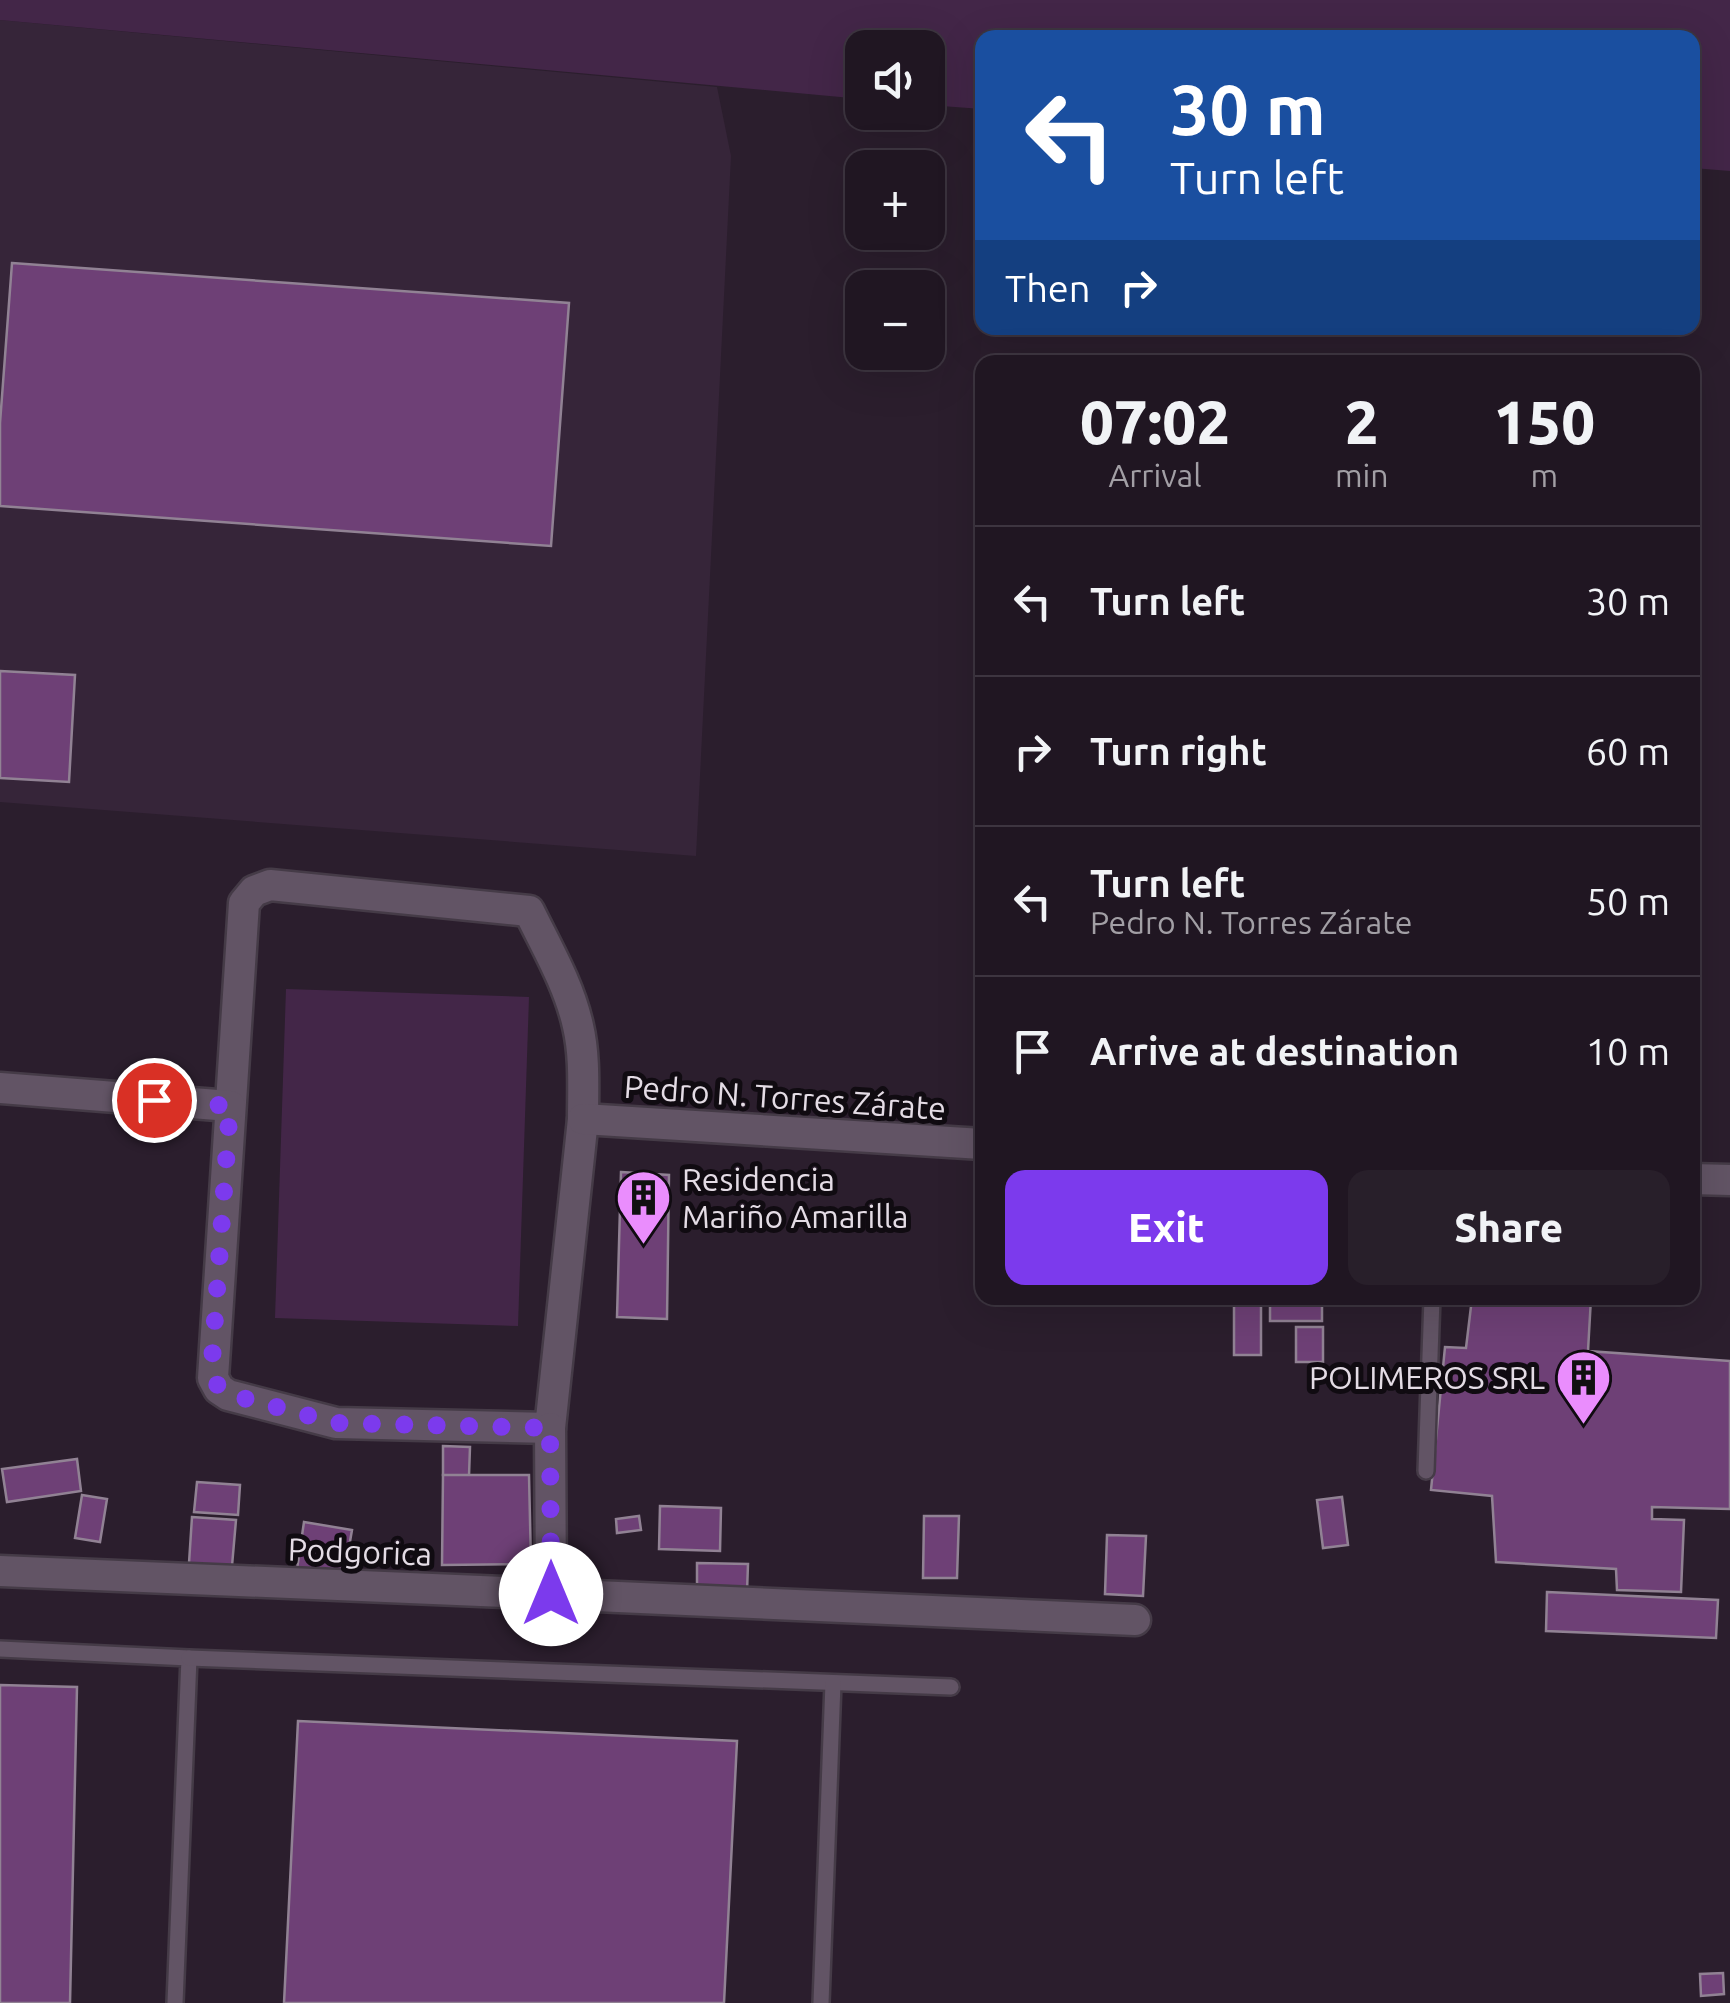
<!DOCTYPE html>
<html lang="en">
<head>
<meta charset="utf-8">
<style>
  :root { --surface:#201622; --page:#281f2a; --text:#f1f3f6; --muted:#a29fa5; --line:#3d3540; --accent:#7c3aed }
  body { margin:0; font-family:Ubuntu,sans-serif; background:var(--page); color:var(--text); height:100vh; display:flex; flex-direction:column; font-size:38px; white-space:nowrap }
  * { box-sizing:border-box; margin:0 }
  p { font-size:32px; color:var(--muted) }
  .icon { flex:none; width:55px; height:55px; fill:none; stroke:currentColor; stroke-width:2; stroke-linecap:round; stroke-linejoin:round }
  .map { position:relative; flex:1; overflow:hidden }
  .details { position:absolute; left:975px; top:355px; width:725px; height:950px; display:flex; flex-direction:column; background:var(--surface); border-radius:20px; box-shadow:0 10px 40px #0002,0 0 0 2px var(--line) }
  .details>* { flex:none }
  .guide { position:absolute; left:975px; top:30px; width:725px; height:305px; border-radius:20px; box-shadow:0 10px 40px #0002,0 0 0 2px var(--line); background:#1a4fa0; color:#fff; overflow:hidden }
  .controls { position:absolute; left:845px; top:30px; display:grid; gap:20px }
  .controls a { display:grid; place-items:center; width:100px; height:100px; border-radius:20px; background:var(--surface); box-shadow:0 10px 40px #0002,0 0 0 2px var(--line); font-size:50px }
  .pin { position:absolute; display:grid; place-items:center; width:85px; height:85px; color:#fff; margin:-42px; border:5px solid #fff; border-radius:50%; box-shadow:0 2px 10px #0007 }
  .me { position:absolute; width:110px; margin:-55px; rotate:0deg; stroke-linejoin:round; filter:drop-shadow(0 0 8px #0008) }
  .turn { display:flex; align-items:center; gap:35px; height:210px; padding:0 30px; font-size:45px }
  .turn .icon { width:130px; height:130px; stroke-width:2.5 }
  .turn b { display:block; font-size:70px; line-height:85px }
  .then { display:flex; align-items:center; height:95px; padding:0 30px; background:#0003; gap:20px; font-size:38px }
  .eta { display:flex; justify-content:space-evenly; align-items:center; height:170px; text-align:center }
  .eta b { font-size:60px; font-weight:800; line-height:70px }
  .primary-button { display:flex; gap:20px; margin-top:auto; padding:20px 30px }
  .primary-button a { flex:1; height:115px; border-radius:20px; background:var(--accent); color:#fff; font-size:40px; font-weight:800; line-height:115px; text-align:center }
  .primary-button a+a { background:var(--page); color:var(--text) }
  ul { padding:0; list-style:none }
  li { display:flex; align-items:center; gap:30px; height:150px; padding:0 30px; border-top:2px solid var(--line) }
  li div { flex:1 }
  li b { display:block; font-size:38px }
  li em { font-style:normal }
  .map>svg:first-child { display:block }
</style>
</head>
<body>
<div class="map">
<svg width="1730" height="2003" viewBox="0 0 1730 2003">
  <rect width="100%" height="100%" fill="#2b1e2d"/>
  <polygon fill="#362539" points="0,20 717,87 731,156 696,856 0,802"/>
  <g fill="#432648">
    <polygon points="0,0 1730,0 1730,171 1693,168 1692,38 982,38 982,109 928,105 928,48 862,48 862,99 0,20"/>
    <polygon points="286,989 529,997 518,1326 275,1318"/>
  </g>
  <g fill="#6e4076" stroke="#918294" stroke-width="2.5">
    <polygon points="12,263 569,303 551,546 0,506 0,423"/>
    <polygon points="0,671 75,675 69,782 0,778"/>
    <polygon points="621,1172 669,1175 667,1319 617,1317"/>
    <rect x="1234" y="1298" width="27" height="57"/>
    <rect x="1270" y="1298" width="52" height="23"/>
    <polygon points="1472,1298 1591,1298 1588,1351 1730,1361 1730,1509 1652,1507 1652,1519 1684,1520 1681,1592 1617,1590 1616,1569 1496,1562 1492,1496 1431,1490 1445,1347 1466,1348"/>
    <rect x="1296" y="1327" width="27" height="35"/>
    <polygon points="443,1446 470,1447 469,1476 443,1475"/>
    <polygon points="77,1459 81,1491 7,1502 2,1469"/>
    <polygon points="443,1475 529,1475 531,1564 442,1565"/>
    <polygon points="197,1482 240,1485 238,1515 194,1512"/>
    <polygon points="82,1495 107,1499 100,1542 75,1538"/>
    <polygon points="1342,1497 1348,1545 1323,1548 1317,1500"/>
    <polygon points="660,1506 721,1508 720,1551 659,1549"/>
    <polygon points="639,1516 641,1530 617,1533 616,1519"/>
    <polygon points="924,1516 959,1516 957,1578 923,1578"/>
    <polygon points="192,1517 236,1520 232,1566 189,1563"/>
    <polygon points="304,1522 352,1530 344,1576 297,1569"/>
    <polygon points="1107,1535 1146,1536 1143,1596 1105,1594"/>
    <polygon points="697,1563 748,1564 747,1592 697,1591"/>
    <polygon points="1547,1592 1718,1600 1716,1638 1546,1631"/>
    <polygon points="0,1685 77,1687 70,2003 0,2003"/>
    <polygon points="298,1721 737,1741 724,2003 284,2003"/>
    <polygon points="1723,1973 1724,1994 1701,1996 1700,1974"/>
  </g>
  <g fill="none" stroke-linecap="round" stroke-linejoin="round">
    <defs>
      <g id="lane">
        <polyline points="1426,1471 1432,1298"/>
        <polyline points="0,1649 189,1658 175,2003"/>
        <polyline points="189,1658 951,1687"/>
        <polyline points="821,2003 833,1683"/>
      </g>
      <g id="street">
        <path d="M270 885 529 911C547 948 569 985 578 1026 585 1056 583 1088 583 1119L550 1428 336 1423 228 1395 219 1389 213 1378 244 903 254 891Z"/>
        <polyline points="0,1088 230,1106"/>
        <polyline points="583,1119 982,1144"/>
        <polyline points="1692,1179 1730,1180"/>
        <polyline points="0,1571 551,1594 550,1428"/>
        <polyline points="551,1594 1135,1620"/>
      </g>
    </defs>
    <use href="#lane" stroke="#453b47" stroke-width="20"/>
    <use href="#street" stroke="#453b47" stroke-width="35"/>
    <use href="#lane" stroke="#625465" stroke-width="15"/>
    <use href="#street" stroke="#625465" stroke-width="30"/>
  </g>
  <g fill="none" stroke-linecap="round" stroke-linejoin="round">
    <path stroke="#7c3aed" stroke-width="18" stroke-dasharray="0 32.4" d="M154 1100 230 1106 212 1361C213 1377 214 1386 228 1394L336 1423 550 1428 551 1594"/>
  </g>
  <defs>
    <symbol id="building-pin" viewBox="-11 -11 22 30"><path d="M0 17L-7.5 6A9.5 9.5 0 1 1 7.5 6Z" fill="#ea8dfd" stroke="#100b11"/><path d="M-4-6H4V6H1V3H-1V6H-4ZM-2.5-4.3h1.7v1.8h-1.7ZM.8-4.3h1.7v1.8H.8ZM-2.5-1h1.7V.8h-1.7ZM.8-1h1.7V.8H.8Z" fill="#111"/></symbol>
  </defs>
  <g fill-rule="evenodd">
    <use href="#building-pin" x="612" y="1166" width="63" height="86"/>
    <use href="#building-pin" x="1552" y="1346" width="63" height="86"/>
  </g>
  <g text-anchor="middle" dominant-baseline="central" stroke-width="10" stroke-linejoin="round" paint-order="stroke">
    <g font-size="32" fill="#e4dce5" stroke="#100b11">
      <text transform="translate(785 1097) rotate(4)">Pedro N. Torres Zárate</text>
      <text transform="translate(360 1551) rotate(2)">Podgorica</text>
    </g>
    <g font-size="32" fill="#e4dce5" stroke="#100b11" text-anchor="start">
      <text x="682" y="1179">Residencia<tspan x="682" dy="37">Mariño Amarilla</tspan></text>
      <text x="1545" y="1377" text-anchor="end">POLIMEROS SRL</text>
    </g>
  </g>
</svg>
<div class="controls">
<a><svg class="icon" aria-label="sound" viewBox="0 0 24 24"><path d="M4 9h4l5-4v14l-5-4H4zM17 9q2 3 0 6"/></svg></a>
<a>+</a>
<a>−</a>
</div>
<div class="pin" style="left:154px;top:1100px;background:#d93025"><svg class="icon" aria-label="arrive" viewBox="0 0 24 24"><path d="M6 21V4h12l-3 4 3 4H6"/></svg></div>
<svg class="me" style="left:551px;top:1594px" viewBox="-20 -20 40 40"><circle r="19" fill="#fff"/><path d="M0-13L10 11 0 6-10 11z" fill="#7c3aed"/></svg>
<div class="guide">
<div class="turn"><svg class="icon" aria-label="left" viewBox="0 0 24 24"><path d="M17 20v-9H6M10 6l-5 5 5 5"/></svg><div><b>30 m</b>Turn left</div></div>
<div class="then">Then<svg class="icon" aria-label="right" viewBox="0 0 24 24"><path d="M7 20v-9h11M14 6l5 5-5 5"/></svg></div>
</div>
<section class="details">
<div class="eta">
<div><b>07:02</b><p>Arrival</p></div>
<div><b>2</b><p>min</p></div>
<div><b>150</b><p>m</p></div>
</div>
<ul>
<li><svg class="icon" aria-label="left" viewBox="0 0 24 24"><path d="M17 20v-9H6M10 6l-5 5 5 5"/></svg><div><b>Turn left</b></div><em>30 m</em></li>
<li><svg class="icon" aria-label="right" viewBox="0 0 24 24"><path d="M7 20v-9h11M14 6l5 5-5 5"/></svg><div><b>Turn right</b></div><em>60 m</em></li>
<li><svg class="icon" aria-label="left" viewBox="0 0 24 24"><path d="M17 20v-9H6M10 6l-5 5 5 5"/></svg><div><b>Turn left</b><p>Pedro N. Torres Zárate</p></div><em>50 m</em></li>
<li><svg class="icon" aria-label="arrive" viewBox="0 0 24 24"><path d="M6 21V4h12l-3 4 3 4H6"/></svg><div><b>Arrive at destination</b></div><em>10 m</em></li>
</ul>
<div class="primary-button"><a>Exit</a><a>Share</a></div>
</section>
</div>
</body>
</html>
